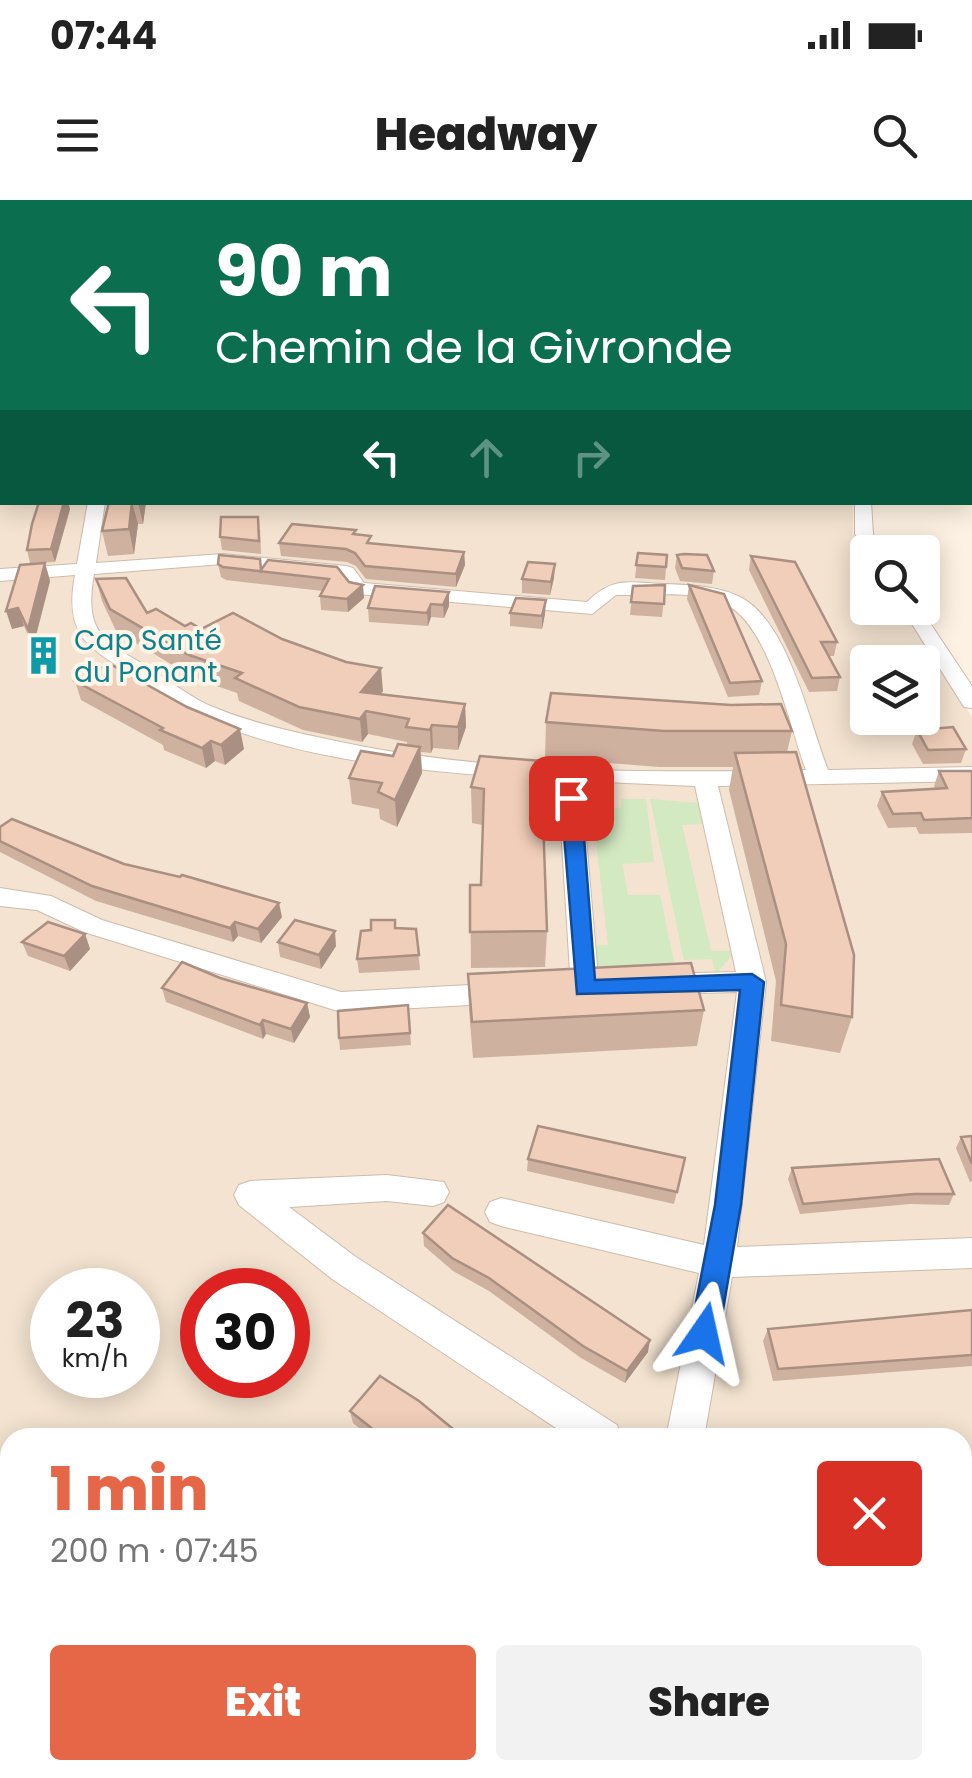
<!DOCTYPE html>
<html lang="en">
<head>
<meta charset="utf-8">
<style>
  :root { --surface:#fff; --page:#f2f2f2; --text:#222; --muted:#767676; --accent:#e66747 }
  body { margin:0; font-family:Poppins,sans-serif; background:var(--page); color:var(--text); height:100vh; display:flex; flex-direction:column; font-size:38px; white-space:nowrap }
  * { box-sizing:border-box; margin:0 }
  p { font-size:32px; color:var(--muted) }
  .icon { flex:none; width:55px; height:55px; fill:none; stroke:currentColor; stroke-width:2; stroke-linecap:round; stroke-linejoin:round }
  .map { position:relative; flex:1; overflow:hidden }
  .panel { position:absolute; left:0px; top:1228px; width:972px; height:352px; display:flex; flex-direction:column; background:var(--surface); border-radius:30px 30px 0 0; box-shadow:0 5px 25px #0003 }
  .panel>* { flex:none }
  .banner { position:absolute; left:0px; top:0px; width:972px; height:305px; box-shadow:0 5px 25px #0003; background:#0b6e4f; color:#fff; overflow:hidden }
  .buttons { position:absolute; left:850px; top:335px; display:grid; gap:20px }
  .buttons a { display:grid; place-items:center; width:90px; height:90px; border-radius:10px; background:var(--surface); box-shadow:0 5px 25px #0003; font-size:50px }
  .speed { position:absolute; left:30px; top:1068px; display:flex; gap:20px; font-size:50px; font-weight:700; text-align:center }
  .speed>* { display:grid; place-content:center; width:130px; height:130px; border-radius:50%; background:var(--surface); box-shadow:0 5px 25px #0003; line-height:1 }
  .speed small { font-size:25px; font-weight:400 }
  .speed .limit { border:15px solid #d22; background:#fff; color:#111 }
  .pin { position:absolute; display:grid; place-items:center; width:85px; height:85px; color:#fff; margin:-42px; border-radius:20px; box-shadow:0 5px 15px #0006 }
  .me { position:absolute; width:110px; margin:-55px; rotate:11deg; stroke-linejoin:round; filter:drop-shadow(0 0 8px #0008) }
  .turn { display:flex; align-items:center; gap:35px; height:210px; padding:0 50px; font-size:45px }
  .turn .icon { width:130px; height:130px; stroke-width:2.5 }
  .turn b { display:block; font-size:70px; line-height:85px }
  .lanes { display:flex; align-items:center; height:95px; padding:0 50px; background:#0003; justify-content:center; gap:50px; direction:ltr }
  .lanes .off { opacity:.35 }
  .round { display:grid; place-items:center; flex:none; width:105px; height:105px; border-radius:10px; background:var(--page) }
  .headline { display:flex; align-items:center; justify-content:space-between; height:170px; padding:0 50px }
  h1 { font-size:60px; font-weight:800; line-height:75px; color:var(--accent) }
  .action { display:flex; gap:20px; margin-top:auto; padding:20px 50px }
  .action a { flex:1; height:115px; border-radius:10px; background:var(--accent); color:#fff; font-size:40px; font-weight:800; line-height:115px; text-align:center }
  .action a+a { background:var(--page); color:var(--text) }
  .status { display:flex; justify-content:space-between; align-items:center; height:70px; padding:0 50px; background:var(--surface); direction:ltr }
  .status svg { height:28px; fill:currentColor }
  header { display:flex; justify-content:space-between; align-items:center; height:130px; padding:0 50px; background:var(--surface); font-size:45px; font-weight:800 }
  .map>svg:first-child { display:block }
</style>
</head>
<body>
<div class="status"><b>07:44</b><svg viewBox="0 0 49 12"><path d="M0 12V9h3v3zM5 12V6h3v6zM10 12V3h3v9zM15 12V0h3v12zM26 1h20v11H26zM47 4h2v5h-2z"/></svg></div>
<header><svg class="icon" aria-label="menu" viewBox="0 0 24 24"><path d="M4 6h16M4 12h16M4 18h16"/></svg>Headway<svg class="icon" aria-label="search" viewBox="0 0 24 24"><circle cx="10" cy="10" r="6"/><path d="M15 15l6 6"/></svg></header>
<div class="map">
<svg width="972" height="1578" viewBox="0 0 972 1578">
  <rect width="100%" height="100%" fill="#fcf1e2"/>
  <path fill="#f3e3d0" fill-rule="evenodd" d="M0 3 2 302 853 303V334L867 356 868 408H901L972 517V1578H0ZM868 462H922V518H868ZM52 1090H138V1175H52ZM202 1090H288V1175H202ZM10 1238H962V1570H10Z"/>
  <g fill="#d2e9c1">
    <polygon points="571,599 609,600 609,607 621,608 622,599 646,599 654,662 622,664 628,695 660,695 674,762 603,771 585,746 608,745 594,623 573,622"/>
    <polygon points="650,599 698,603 703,624 682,625 711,751 735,751 716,774 712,759 684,760"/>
  </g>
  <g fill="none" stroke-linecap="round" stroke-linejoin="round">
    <defs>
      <g id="minor">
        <polygon points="851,0 861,0 862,2 852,2"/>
        <rect x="0" y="13" width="2" height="6"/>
        <rect x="0" y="122" width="2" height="8"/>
        <rect x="0" y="159" width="2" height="8"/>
        <rect x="0" y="266" width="2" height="10"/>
        <path d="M88 302H105L96 363 223 354 346 366 353 368 364 383 587 402C614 375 630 383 666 384 690 385 720 386 742 398 789 424 809 522 828 570L972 567V581L718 586 766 782 737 1047 972 1038V1068L732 1077 704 1238H666L699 1073 501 1026 490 1022 485 1012 490 1002 501 998 704 1045 737 792 659 794 649 791 645 784 649 777 659 774 736 772 695 586 581 581 599 788 595 795H575L571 788 558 580C438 573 302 564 191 513 173 504 156 491 140 480 91 448 63 440 75 375L0 381V369L77 364ZM223 364 340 377 351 392 358 394 592 414 616 395C650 396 693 389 725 404 770 425 789 526 806 570 645 573 479 574 322 538 284 530 241 520 206 504 188 495 171 482 154 471 106 441 83 437 94 374Z"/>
        <polygon points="855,302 871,302 873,334 885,352 868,353 855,334"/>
        <polygon points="902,408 920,408 972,486 972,508 964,507"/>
        <polygon points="0,688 51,696 102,720 341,792 506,783 516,786 520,793 516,800 506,803 341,812 84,732 37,710 0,706"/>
        <polygon points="387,975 444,982 449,992 444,1002 433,1006 387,1001 289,1007 356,1057 617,1225 622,1238 571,1238 332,1079 239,1005 234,995 239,985 250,981"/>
        <polygon points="626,1570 670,1570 669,1578 625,1578"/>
      </g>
      <g id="major">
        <polygon points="0,0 65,0 67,2 2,4"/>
        <polygon points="186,0 251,0 185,2"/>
      </g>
    </defs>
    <use href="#minor" stroke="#cfbbac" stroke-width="2"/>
    <use href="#major" stroke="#dbd3d0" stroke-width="3"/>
    <use href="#minor" fill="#fff" fill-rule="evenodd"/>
    <use href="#major" fill="#fbd49a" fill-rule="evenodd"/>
  </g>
  <g fill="#cfb19f">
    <polygon points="39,302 68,302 70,309 55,362 30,363 27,350"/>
    <polygon points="109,302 146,302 143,324 138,324 134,354 108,356 102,331"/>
    <polygon points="260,329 261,354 222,350 220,337"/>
    <polygon points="357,334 371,343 464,352 465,365 456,387 366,379 356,366 347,362 281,356 279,343"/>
    <polygon points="638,353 667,355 665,380 635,378"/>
    <polygon points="677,355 714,371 712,384 680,381 675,368"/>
    <polygon points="751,356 837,442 834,456 829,456 840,477 837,491 809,492 749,370"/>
    <polygon points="45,363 50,381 33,447 24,426 12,429"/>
    <polygon points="218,364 262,368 349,382 364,398 348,412 321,410 320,396 323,391 226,380 221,377"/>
    <polygon points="554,378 550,395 522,393 522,379"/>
    <polygon points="96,379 147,413 185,426 201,429 383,491 380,494 465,504 466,527 458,550 433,548 431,553 421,552 422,573 397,627 380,619 379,609 352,604 349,578 393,556 407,545 407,542 368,534 362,542 303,530 239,501 237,493 194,478 116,431 102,401"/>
    <polygon points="665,385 662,417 630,415 633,386"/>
    <polygon points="689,385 762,481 759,495 728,497 687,399"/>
    <polygon points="375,386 449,406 444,418 431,417 428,426 369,422 368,408"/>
    <polygon points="510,413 545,414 542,429 510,426"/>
    <polygon points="75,481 244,549 225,565 215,561 206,568 164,550 163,545 81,500"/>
    <polygon points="546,522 792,531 787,552 852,817 840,853 771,841 776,781 729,590 733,567 659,567 545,558"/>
    <polygon points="917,530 966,549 961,563 923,564 912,544"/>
    <polygon points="480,556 547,731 545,767 471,768 470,685 481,685 483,625 472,623 471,587"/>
    <polygon points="939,571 972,571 972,633 919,634 916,627 888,628 877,606 882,592 935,589 934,586"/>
    <polygon points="0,627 124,664 282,717 261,743 238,736 233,742 96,701 0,652"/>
    <polygon points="395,728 416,729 420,770 359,773 357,759"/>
    <polygon points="85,734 90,749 70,771 28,756 22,742"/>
    <polygon points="278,742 336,746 321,769 280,757"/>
    <polygon points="468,774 704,810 697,846 473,858 469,810"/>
    <polygon points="220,778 307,803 310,817 294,843 266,834 263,839 166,802 162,788"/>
    <polygon points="408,805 411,845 340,850 339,838"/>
    <polygon points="972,936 972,981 970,982 956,948 961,937"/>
    <polygon points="685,958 674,1004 527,971 528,959"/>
    <polygon points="792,968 954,994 949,1005 910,1004 800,1014 788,979"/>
    <polygon points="423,1033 648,1152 625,1183 581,1158 489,1091 453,1071 424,1046"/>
    <polygon points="972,1110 972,1166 773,1181 763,1141 768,1129"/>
    <polygon points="350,1211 464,1238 371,1238 353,1223"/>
    <polygon points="962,1439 972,1440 972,1509 962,1508"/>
  </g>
  <g fill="#a99082">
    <polygon points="304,0 423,0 400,2 304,2"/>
    <polygon points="64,302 68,302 70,309 55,362 51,349"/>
    <polygon points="132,302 138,324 134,354 129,329"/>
    <polygon points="138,302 146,302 143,324"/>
    <polygon points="464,352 465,365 456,387 456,374"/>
    <polygon points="45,363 50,381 33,447 28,429"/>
    <polygon points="555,364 554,378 550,395 551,382"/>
    <polygon points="363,385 364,398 348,412 347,399"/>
    <polygon points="449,392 449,406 444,418 443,405"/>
    <polygon points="546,400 545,414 542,429 542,416"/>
    <polygon points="431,404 431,417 428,426 427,413"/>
    <polygon points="18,408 24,426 12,429 6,411"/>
    <polygon points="381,468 383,491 366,512 368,534 362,542 360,519 361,492"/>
    <polygon points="465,504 466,527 458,550 458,527"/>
    <polygon points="432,525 433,548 431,553 430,530"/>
    <polygon points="240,529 244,549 225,565 221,545"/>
    <polygon points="211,541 215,561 206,568 202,548"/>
    <polygon points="420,547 422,573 397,627 395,600"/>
    <polygon points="279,703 282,717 261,743 258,729"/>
    <polygon points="235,722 238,736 233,742 230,728"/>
    <polygon points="335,731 336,746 321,769 319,755"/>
    <polygon points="85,734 90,749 70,771 64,756"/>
    <polygon points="307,803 310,817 294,843 291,829"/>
    <polygon points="263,820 266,834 263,839 260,825"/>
    <polygon points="650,1140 648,1152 625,1183 627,1171"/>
    <polygon points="10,1479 10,1497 9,1497 0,1489"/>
  </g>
  <g fill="#f1ceb9" stroke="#a99082" stroke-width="2.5">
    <polygon points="170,0 185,0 186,2 135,2"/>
    <polygon points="244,0 305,0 306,2 245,2"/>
    <polygon points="39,302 64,302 51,349 27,350 32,324"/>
    <polygon points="109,302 132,302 129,329 102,331"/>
    <polygon points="221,317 258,317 259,341 220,337"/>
    <polygon points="292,324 356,330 353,334 371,336 367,343 464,352 456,374 365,366 355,353 346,349 279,343"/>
    <polygon points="638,353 667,355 666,367 636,365"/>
    <polygon points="684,354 707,355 714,371 682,368 677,355"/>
    <polygon points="219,355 260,359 261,370 268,360 337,367 349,382 363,385 347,399 320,396 329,379 223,367 218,364"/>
    <polygon points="751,356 795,362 837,442 821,442 840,477 812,478"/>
    <polygon points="528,362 555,364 551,382 522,379"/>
    <polygon points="45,363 28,429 18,408 6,411 20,365"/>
    <polygon points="126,378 147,413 156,409 185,426 191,423 201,429 233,413 282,439 346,462 381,468 361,492 465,504 458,527 432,525 430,530 406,527 409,519 366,511 360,519 299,507 235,478 242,473 189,455 110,409 96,379"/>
    <polygon points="665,385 664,404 631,402 633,386"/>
    <polygon points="689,385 724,394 762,481 730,483"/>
    <polygon points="375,386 449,392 443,405 431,404 427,413 368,408"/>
    <polygon points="516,398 546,400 542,416 510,413"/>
    <polygon points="110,464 187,507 240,529 221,545 211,541 202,548 160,530 163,528 75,481"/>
    <polygon points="551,493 731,505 781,504 792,531 664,531 546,522"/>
    <polygon points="953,527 966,549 928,550 917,530"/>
    <polygon points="398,544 420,547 395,600 378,592 382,583 349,578 361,551 393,556"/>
    <polygon points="796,552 854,755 852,817 781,805 786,744 735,553"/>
    <polygon points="480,556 541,561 547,731 470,732 470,685 481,685 484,589 471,587"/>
    <polygon points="939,571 972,571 972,618 924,620 921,613 893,614 882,592 947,588"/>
    <polygon points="12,619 124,664 180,677 182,675 279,703 258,729 235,722 230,728 92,686 0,641 0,627"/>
    <polygon points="295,720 335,731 319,755 278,742"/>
    <polygon points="371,720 395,720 395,728 416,729 419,755 357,759 361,731 371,730"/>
    <polygon points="48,722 85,734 64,756 22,742"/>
    <polygon points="182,762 220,778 307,803 291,829 263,820 260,825 162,788"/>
    <polygon points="691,763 704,810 472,822 468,774"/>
    <polygon points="408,805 410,833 339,838 338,811"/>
    <polygon points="538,926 685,958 677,992 528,959"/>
    <polygon points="972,936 972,964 961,937"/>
    <polygon points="939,959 954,994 914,994 803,1004 792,968"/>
    <polygon points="448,1005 650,1140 627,1171 583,1146 489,1078 452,1058 423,1033"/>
    <polygon points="972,1110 972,1155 778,1169 768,1129"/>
    <polygon points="380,1176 419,1201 464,1238 384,1238 350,1211"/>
    <polygon points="5,1358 10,1365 10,1479 0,1489 0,1362"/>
    <polygon points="962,1439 972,1440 972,1500 962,1498"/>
    <polygon points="122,1570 218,1570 227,1578 130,1578"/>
  </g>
  <polygon fill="#1a73e8" stroke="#114b97" stroke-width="2.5" points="571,592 581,598 595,780 752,774 764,782 741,1005 719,1133 714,1142 704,1146 694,1142 690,1133 715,1005 740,790 577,794 561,598"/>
  <defs>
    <symbol id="building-bare" viewBox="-9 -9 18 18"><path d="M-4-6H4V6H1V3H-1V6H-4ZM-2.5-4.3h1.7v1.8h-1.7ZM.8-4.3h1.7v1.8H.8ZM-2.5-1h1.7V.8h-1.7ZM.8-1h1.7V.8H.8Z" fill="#0f9aa8" stroke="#fff5e8" stroke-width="2.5" paint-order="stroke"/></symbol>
  </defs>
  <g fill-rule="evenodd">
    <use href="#building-bare" x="16" y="428" width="55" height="55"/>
  </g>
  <g text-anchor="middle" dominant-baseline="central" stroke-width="8" stroke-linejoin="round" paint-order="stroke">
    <g font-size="28" fill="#0d838f" stroke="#fff5e8" text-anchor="start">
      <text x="74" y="440">Cap Santé<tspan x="74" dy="32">du Ponant</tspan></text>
    </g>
  </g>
</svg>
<div class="buttons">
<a><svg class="icon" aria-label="search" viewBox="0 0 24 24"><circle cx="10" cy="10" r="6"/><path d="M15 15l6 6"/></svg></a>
<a><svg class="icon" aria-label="layers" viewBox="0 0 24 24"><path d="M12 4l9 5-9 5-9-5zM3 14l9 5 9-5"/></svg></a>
</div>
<div class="speed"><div>23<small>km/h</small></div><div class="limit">30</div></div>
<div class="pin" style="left:571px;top:598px;background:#d93025"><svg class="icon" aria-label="arrive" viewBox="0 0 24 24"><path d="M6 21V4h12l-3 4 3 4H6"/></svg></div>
<svg class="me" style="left:704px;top:1133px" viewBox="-20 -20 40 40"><path d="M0-17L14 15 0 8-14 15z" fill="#1a73e8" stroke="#fff" stroke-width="4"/></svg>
<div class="banner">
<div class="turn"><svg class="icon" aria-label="left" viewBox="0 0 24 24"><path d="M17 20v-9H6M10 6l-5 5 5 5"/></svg><div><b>90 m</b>Chemin de la Givronde</div></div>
<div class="lanes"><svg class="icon" aria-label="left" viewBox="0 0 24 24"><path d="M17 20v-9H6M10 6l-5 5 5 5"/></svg><svg class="icon off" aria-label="ahead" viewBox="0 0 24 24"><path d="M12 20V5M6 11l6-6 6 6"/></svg><svg class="icon off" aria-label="right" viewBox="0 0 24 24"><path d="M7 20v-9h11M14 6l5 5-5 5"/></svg></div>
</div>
<section class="panel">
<div class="headline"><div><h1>1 min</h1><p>200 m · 07:45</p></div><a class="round" style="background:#d93025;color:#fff"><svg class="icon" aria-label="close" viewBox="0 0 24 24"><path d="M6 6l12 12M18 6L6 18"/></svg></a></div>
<div class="action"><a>Exit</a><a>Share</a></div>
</section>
</div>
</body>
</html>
